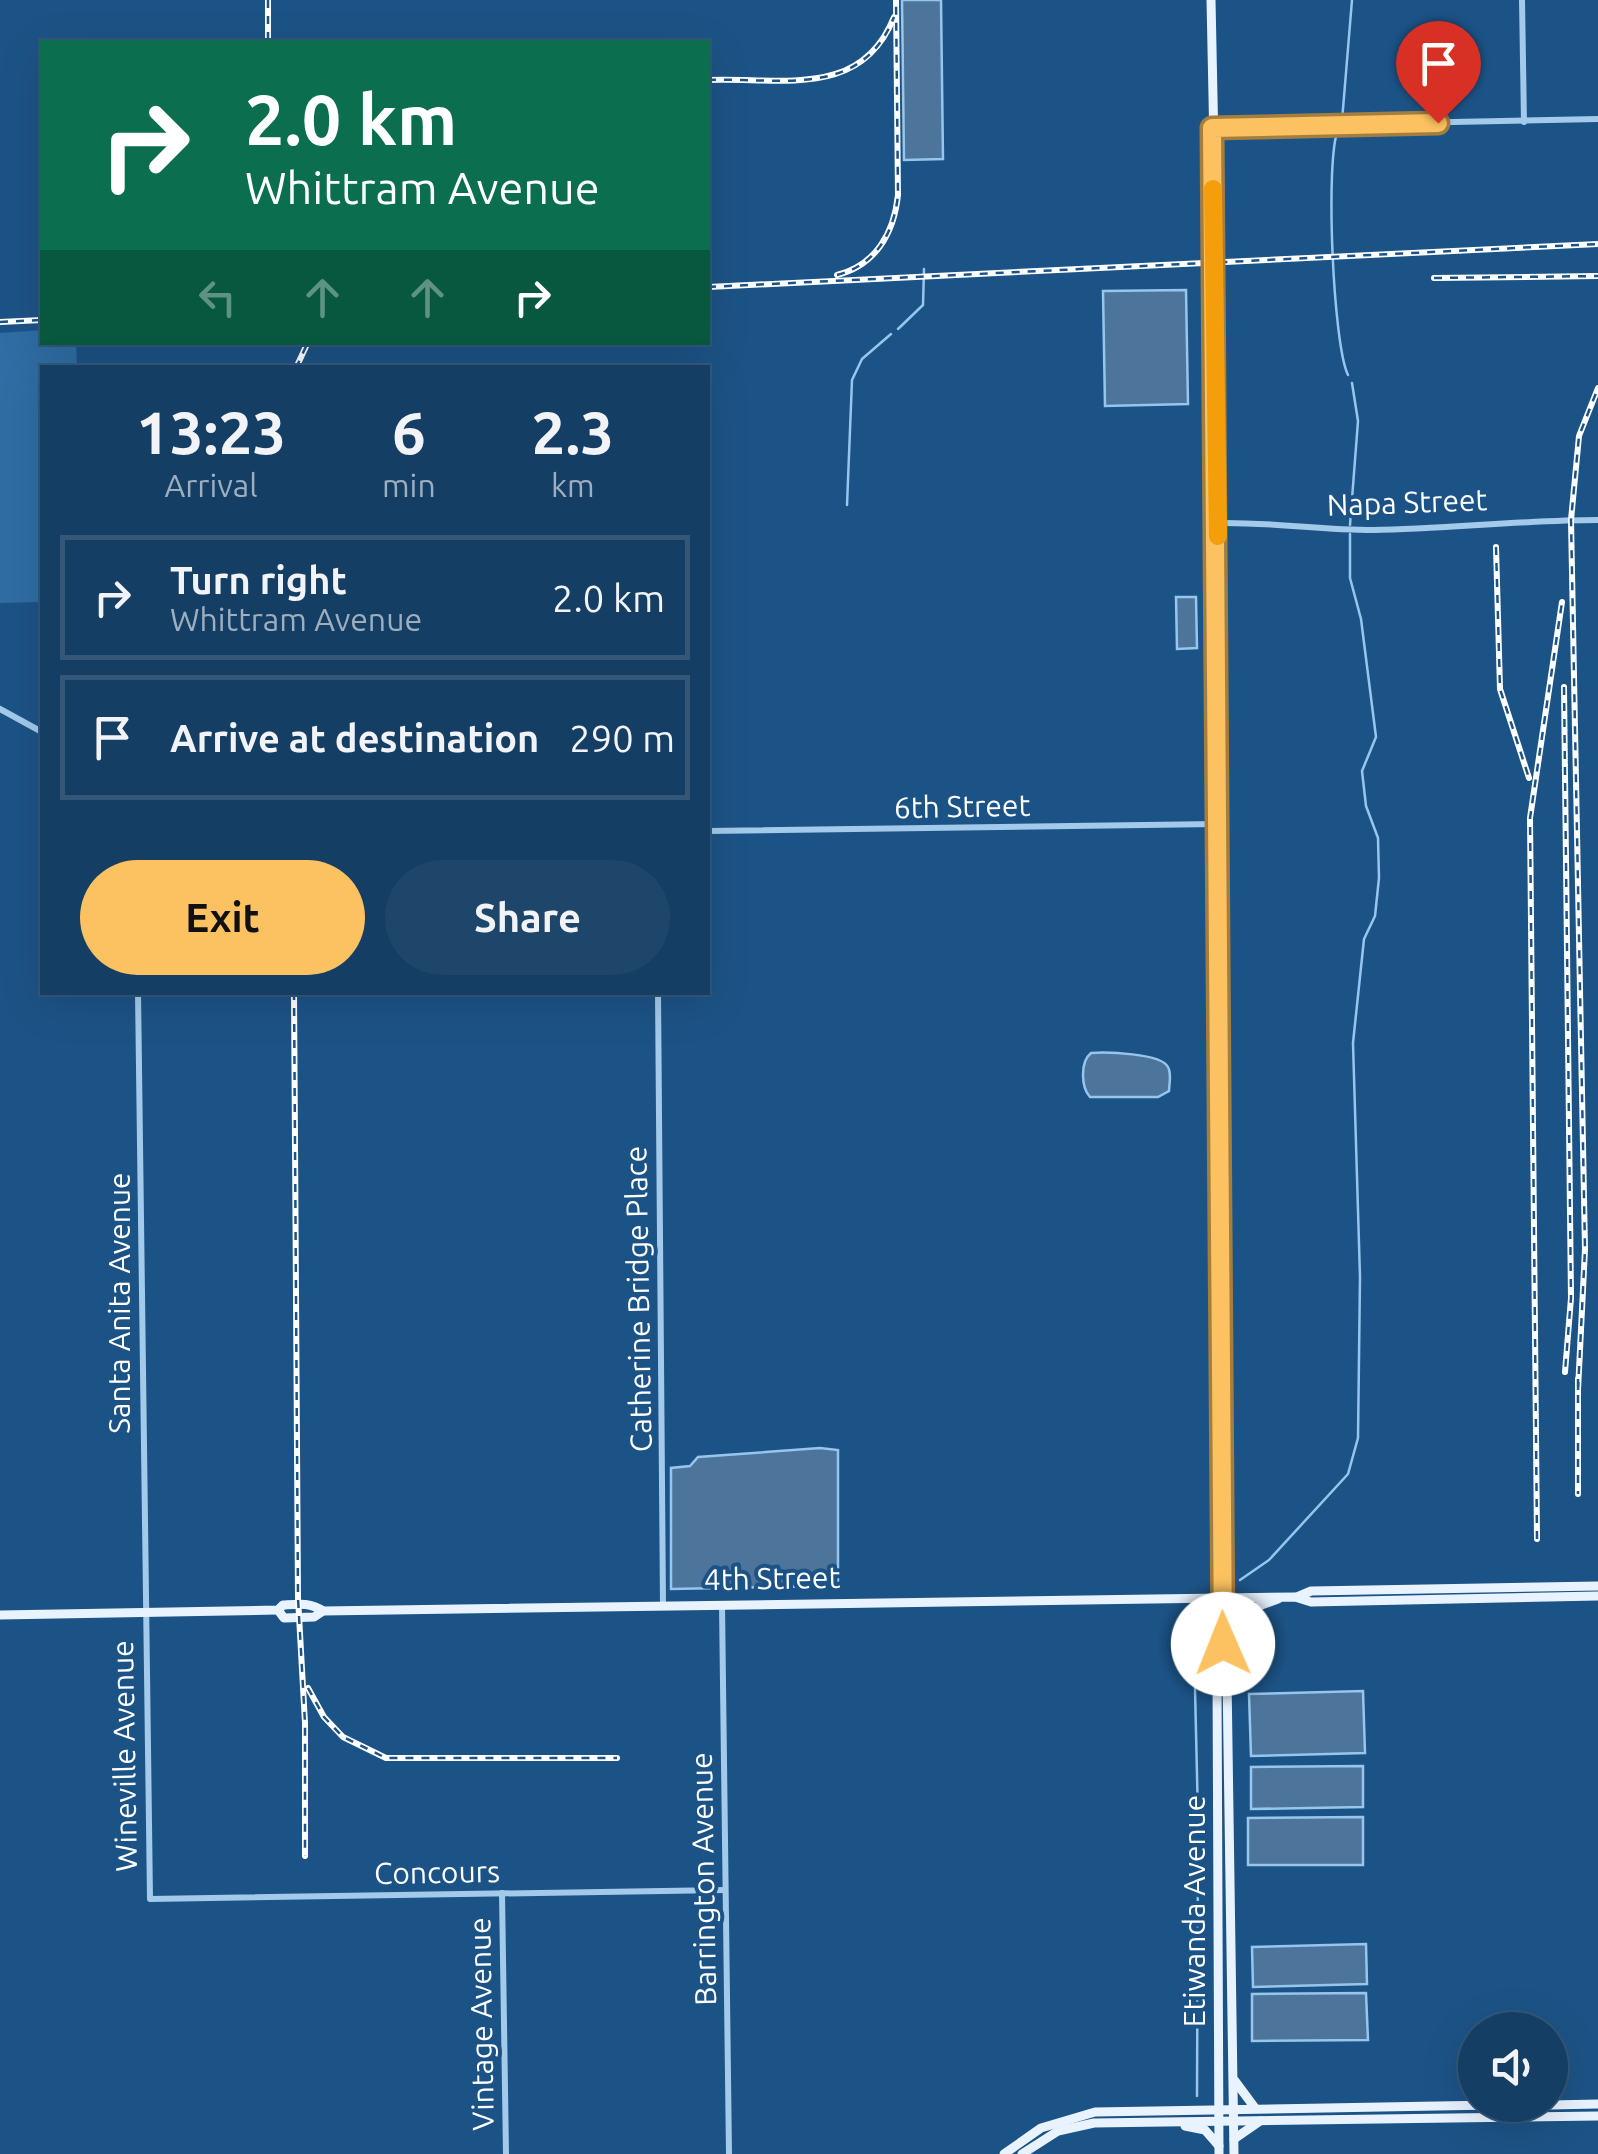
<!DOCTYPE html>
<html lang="en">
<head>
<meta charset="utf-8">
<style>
  :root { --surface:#153e64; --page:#1e456a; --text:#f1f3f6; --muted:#9daebf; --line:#345778; --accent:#fcc261 }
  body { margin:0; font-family:Ubuntu,sans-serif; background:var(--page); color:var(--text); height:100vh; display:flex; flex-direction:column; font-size:38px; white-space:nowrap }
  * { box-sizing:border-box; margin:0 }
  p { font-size:32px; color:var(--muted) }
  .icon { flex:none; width:55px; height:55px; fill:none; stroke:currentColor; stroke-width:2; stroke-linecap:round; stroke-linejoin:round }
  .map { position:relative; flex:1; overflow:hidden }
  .details { position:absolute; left:40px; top:365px; width:670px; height:630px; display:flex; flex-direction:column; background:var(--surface); border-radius:0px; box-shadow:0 10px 40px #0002,0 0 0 2px var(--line) }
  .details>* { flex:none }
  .banner { position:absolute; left:40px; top:40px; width:670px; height:305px; border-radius:0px; box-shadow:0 10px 40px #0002,0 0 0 2px var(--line); background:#0b6e4f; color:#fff; overflow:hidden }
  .controls { position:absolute; left:1458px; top:2012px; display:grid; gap:20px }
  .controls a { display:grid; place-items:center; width:110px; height:110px; border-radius:50%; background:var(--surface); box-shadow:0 10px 40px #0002,0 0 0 2px var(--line); font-size:50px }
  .pin { position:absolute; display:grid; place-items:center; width:85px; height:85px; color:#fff; margin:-102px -42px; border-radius:50% 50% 50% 0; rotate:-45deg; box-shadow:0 0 10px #0007 }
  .pin .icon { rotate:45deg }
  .me { position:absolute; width:110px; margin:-55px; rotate:359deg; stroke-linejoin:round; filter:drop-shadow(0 0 8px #0008) }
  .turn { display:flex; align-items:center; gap:35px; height:210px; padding:0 40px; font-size:45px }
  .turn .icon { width:130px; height:130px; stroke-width:2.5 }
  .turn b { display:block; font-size:70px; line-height:85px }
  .lanes { display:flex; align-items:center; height:95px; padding:0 40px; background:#0003; justify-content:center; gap:50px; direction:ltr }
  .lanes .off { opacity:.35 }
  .eta { display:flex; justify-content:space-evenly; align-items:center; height:170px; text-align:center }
  .eta b { font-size:60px; font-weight:600; line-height:70px }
  .primary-button { display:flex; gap:20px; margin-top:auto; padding:20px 40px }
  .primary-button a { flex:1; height:115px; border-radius:60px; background:var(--accent); color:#111; font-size:40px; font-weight:600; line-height:115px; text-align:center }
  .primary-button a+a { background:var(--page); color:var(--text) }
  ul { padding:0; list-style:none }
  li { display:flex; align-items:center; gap:30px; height:125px; margin:0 20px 15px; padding:0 20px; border:5px solid var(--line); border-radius:0px }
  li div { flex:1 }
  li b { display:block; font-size:38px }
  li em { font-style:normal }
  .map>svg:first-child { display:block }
</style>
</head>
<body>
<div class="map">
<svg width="1598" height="2154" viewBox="0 0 1598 2154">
  <rect width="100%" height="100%" fill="#1c5386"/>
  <polygon fill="#2f6da4" points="42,330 42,342 76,343 77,367 42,368 42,602 0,603 0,333"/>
  <g fill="#4d759b" stroke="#96c6ed" stroke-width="2.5">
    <polygon points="902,0 941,0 943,159 904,160"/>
    <polygon points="1186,290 1188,404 1105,406 1103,291"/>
    <polygon points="1176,597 1196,597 1197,648 1177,649"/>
    <path d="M1091 1053C1106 1052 1161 1053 1168 1067 1172 1074 1169 1085 1169 1091L1158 1097H1090C1081 1087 1080 1062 1091 1053Z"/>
    <polygon points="820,1448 838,1450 838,1586 671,1589 671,1468 690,1466 698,1457"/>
    <polygon points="1363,1691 1365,1753 1251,1756 1249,1694"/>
    <polygon points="1363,1766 1363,1807 1251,1809 1251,1767"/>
    <polygon points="1363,1817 1363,1865 1248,1865 1248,1818"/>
    <polygon points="1366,1944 1367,1984 1253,1987 1252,1947"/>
    <polygon points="1366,1993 1368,2040 1252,2041 1252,1994"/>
  </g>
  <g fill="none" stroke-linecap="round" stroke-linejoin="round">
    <g stroke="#96c6ed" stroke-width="2.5">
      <polyline points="1342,121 1352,0"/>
      <path d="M1338 130C1325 159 1333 345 1348 375"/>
      <polyline points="898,329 923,305 924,269"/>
      <polyline points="847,505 852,380 862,359 891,334"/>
      <polyline points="1350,525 1358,421 1352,383"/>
      <polyline points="1240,1580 1269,1560 1348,1474 1358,1438 1360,1277 1353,1043 1364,939 1375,916 1379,878 1378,838 1366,806 1362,771 1376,737 1361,619 1350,578 1350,534"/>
      <polyline points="1198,1818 1194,1645 1200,1621"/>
      <polyline points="1197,2096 1198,1849"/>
    </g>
    <g stroke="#a3caeb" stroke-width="6">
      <polyline points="1522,0 1524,122"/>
      <polyline points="1214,127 1598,119"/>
      <path d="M1218 523C1270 522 1321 530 1373 530 1448 529 1522 520 1598 520"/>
      <polyline points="0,709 42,732"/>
      <polyline points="708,831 1217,824"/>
      <polyline points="138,992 150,1899 725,1890"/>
      <polyline points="658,992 663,1605"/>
      <polyline points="722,1605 729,2154"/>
      <polyline points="502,1893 506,2154"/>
    </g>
    <g stroke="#e8f3ff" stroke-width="9">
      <polyline points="1211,0 1216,242 1213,278"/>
      <polyline points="1213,237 1209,242 1218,523 1223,1670 1227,1678 1234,2154"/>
      <polyline points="1297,1597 1311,1591 1598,1586"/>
      <polyline points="278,1610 284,1618 314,1617 323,1611 1295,1597 1311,1602 1598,1596"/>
      <path d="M0 1615 278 1610 283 1605C298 1604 310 1602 323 1611"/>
      <polyline points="1224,1642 1242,1612 1278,1599"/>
      <polyline points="1235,2081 1255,2108"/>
      <polyline points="1550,2105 1598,2104"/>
      <polyline points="1185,2126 1205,2130 1219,2146"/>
      <polyline points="1234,2139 1260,2121"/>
      <polyline points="1004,2154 1041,2128 1095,2112 1493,2105"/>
      <polyline points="1022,2154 1058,2131 1094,2123 1598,2116"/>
      <polyline points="1219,2154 1217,1677 1223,1670"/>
    </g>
    <defs>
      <g id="rail">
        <polyline points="268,0 268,42"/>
        <path d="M708 80C780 77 861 100 894 17"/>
        <path d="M837 275C876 265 894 233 898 195L896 0"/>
        <polyline points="1434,278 1598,276"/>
        <polyline points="708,287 1598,244"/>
        <polyline points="0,322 42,320"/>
        <polyline points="296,368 308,342"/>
        <polyline points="1496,547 1500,689 1529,778"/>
        <polyline points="1564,687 1571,1298 1565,1372"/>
        <polyline points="294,992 298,1598 305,1723 305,1856"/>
        <polyline points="1578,1379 1578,1494"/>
        <polyline points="1578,1390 1585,1249 1571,520 1579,436 1598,388"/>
        <polyline points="1537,1539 1530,818 1562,602"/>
        <polyline points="308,1688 324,1717 343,1737 386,1758 617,1758"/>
      </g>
    </defs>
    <use href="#rail" stroke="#fff" stroke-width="6"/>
    <use href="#rail" stroke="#1c5386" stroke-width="2.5" stroke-dasharray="8" stroke-linecap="butt"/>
  </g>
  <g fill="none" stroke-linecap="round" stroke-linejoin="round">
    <defs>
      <polyline id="route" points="1223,1644 1212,128 1438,123"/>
    </defs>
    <use href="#route" stroke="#a47e3f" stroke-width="25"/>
    <use href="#route" stroke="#fcc261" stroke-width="18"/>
    <polyline stroke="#f59e0b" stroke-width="18" points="1213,189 1218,536"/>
  </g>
  <g text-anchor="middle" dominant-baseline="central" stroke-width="8" stroke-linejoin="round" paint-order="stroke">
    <g font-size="30" fill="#fff" stroke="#1c5386">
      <text transform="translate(1407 502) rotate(-2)">Napa Street</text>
      <text transform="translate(962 806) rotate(-1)">6th Street</text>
      <text transform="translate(638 1299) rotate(-91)">Catherine Bridge Place</text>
      <text transform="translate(119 1303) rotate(-90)">Santa Anita Avenue</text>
      <text transform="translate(772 1578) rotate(-1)">4th Street</text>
      <text transform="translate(124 1756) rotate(-91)">Wineville Avenue</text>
      <text transform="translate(437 1872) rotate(-1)">Concours</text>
      <text transform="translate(703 1879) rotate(-91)">Barrington Avenue</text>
      <text transform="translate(1194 1911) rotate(-90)">Etiwanda Avenue</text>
      <text transform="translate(481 2024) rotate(-91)">Vintage Avenue</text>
    </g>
  </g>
</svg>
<div class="controls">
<a><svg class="icon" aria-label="sound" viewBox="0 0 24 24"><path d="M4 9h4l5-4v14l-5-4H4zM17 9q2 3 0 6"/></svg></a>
</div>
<div class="pin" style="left:1438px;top:123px;background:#d93025"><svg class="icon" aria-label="arrive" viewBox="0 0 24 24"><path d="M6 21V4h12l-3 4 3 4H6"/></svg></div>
<svg class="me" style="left:1223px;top:1644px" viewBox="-20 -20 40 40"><circle r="19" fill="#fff"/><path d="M0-13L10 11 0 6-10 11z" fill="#fcc261"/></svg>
<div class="banner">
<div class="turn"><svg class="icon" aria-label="right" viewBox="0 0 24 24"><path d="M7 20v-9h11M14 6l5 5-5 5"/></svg><div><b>2.0 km</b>Whittram Avenue</div></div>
<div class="lanes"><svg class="icon off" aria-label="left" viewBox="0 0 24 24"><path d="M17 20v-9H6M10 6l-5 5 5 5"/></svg><svg class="icon off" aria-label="ahead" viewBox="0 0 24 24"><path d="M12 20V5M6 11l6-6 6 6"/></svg><svg class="icon off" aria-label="ahead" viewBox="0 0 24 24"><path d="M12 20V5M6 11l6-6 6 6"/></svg><svg class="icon" aria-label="right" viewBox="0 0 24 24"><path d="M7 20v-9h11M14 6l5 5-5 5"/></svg></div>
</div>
<section class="details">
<div class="eta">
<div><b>13:23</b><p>Arrival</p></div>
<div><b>6</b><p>min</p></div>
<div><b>2.3</b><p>km</p></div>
</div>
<ul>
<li><svg class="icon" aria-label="right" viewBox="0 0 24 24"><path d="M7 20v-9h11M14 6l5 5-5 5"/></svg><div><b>Turn right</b><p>Whittram Avenue</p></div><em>2.0 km</em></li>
<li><svg class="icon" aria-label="arrive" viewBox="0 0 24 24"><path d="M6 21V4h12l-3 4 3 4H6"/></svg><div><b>Arrive at destination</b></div><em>290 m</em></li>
</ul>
<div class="primary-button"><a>Exit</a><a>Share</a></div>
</section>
</div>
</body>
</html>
